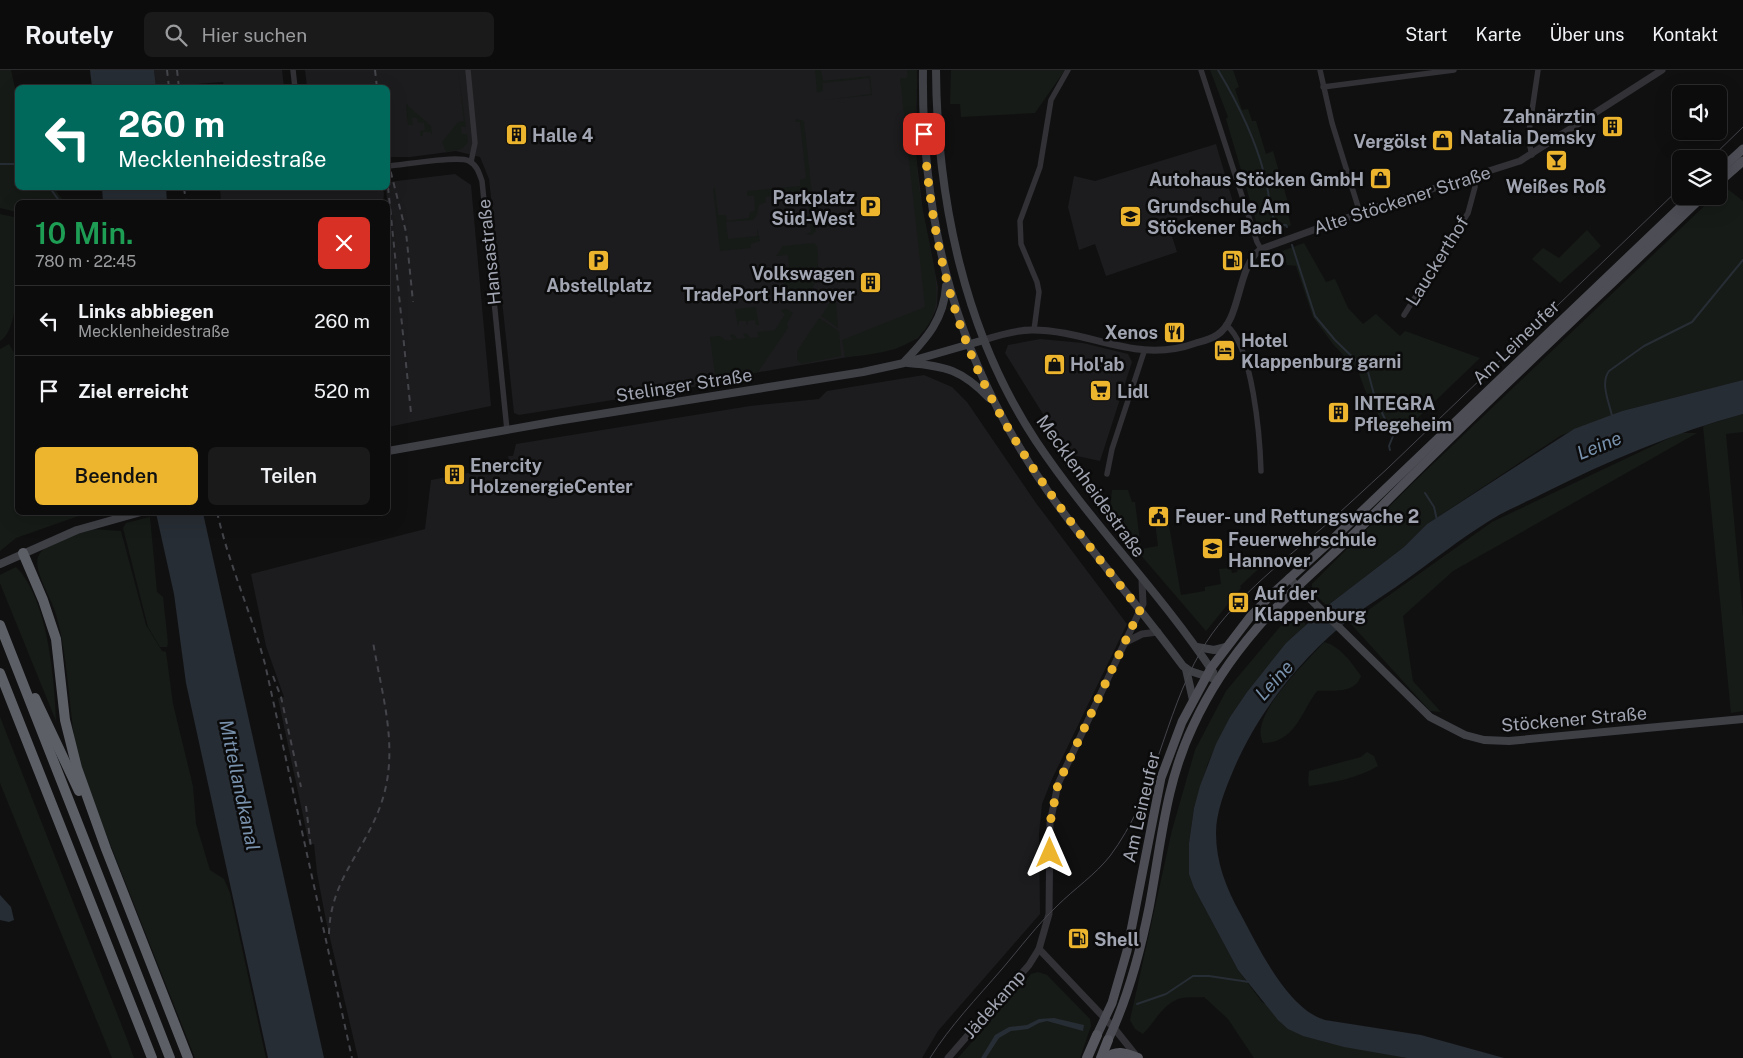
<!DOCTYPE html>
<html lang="de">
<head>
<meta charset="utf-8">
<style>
  :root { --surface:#0c0c0d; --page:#1a1a1b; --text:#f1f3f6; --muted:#9a9b9d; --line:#2c2c2e; --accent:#ecb52d }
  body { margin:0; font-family:"Public Sans",sans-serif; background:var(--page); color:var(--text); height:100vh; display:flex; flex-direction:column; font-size:19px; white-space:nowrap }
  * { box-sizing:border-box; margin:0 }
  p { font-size:16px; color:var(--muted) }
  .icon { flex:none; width:28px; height:28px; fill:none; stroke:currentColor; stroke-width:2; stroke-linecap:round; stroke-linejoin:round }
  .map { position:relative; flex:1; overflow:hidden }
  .details { position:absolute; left:15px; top:130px; width:375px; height:315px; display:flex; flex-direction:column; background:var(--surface); border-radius:8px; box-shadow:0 5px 20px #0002,0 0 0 1px var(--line) }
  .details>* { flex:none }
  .banner { position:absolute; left:15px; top:15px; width:375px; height:105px; border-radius:8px; box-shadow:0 5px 20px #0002,0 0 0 1px var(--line); background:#00695c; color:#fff; overflow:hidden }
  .tools { position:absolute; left:1672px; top:15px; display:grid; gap:10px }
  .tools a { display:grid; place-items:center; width:55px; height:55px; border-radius:8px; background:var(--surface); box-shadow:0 5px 20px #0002,0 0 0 1px var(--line); font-size:25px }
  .pin { position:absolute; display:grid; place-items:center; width:42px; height:42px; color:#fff; margin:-21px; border-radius:10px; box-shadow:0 2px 8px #0006 }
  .me { position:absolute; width:55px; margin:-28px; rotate:0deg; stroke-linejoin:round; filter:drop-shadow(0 0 4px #0008) }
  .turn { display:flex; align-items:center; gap:18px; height:105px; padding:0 20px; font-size:22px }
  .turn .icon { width:65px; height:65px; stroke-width:2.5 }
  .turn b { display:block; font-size:35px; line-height:42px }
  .round { display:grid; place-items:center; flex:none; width:52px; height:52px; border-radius:8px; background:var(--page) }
  .head { display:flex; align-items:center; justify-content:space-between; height:85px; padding:0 20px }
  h1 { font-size:30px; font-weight:600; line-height:38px; color:#1e9e55 }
  .button { display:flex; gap:10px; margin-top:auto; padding:10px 20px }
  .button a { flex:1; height:58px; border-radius:8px; background:var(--accent); color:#111; font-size:20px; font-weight:600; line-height:58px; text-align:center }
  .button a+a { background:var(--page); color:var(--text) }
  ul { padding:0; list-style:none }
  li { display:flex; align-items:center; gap:15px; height:70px; padding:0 20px; border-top:1px solid var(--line) }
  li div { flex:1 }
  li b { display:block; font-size:19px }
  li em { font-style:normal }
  header { display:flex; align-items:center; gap:30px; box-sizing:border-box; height:70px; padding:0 25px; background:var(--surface); border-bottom:1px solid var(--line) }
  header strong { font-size:24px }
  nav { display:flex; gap:28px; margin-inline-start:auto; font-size:18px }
  .search { width:350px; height:45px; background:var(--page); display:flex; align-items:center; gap:12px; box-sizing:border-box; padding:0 18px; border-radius:8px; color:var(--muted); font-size:19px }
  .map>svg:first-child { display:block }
</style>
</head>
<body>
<header>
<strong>Routely</strong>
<div class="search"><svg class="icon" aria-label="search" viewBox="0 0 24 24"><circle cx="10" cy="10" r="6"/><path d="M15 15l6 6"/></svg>Hier suchen</div>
<nav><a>Start</a><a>Karte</a><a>Über uns</a><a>Kontakt</a></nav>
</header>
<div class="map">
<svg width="1743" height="988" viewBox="0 0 1743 988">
  <rect width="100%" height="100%" fill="#101011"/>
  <g fill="#1c1c1e">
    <polygon points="154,0 282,0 284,17 224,17 223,12 156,17"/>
    <polygon points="305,0 917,0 916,85 923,142 938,217 937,237 932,248 918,268 895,279 754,303 750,308 519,345 514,343 489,109 480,87 456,81 410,87 388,87 388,18 307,17"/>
    <polygon points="1216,74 1233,132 1168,154 1177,182 1106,206 1095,174 1079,180 1068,137 1074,106 1095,111"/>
    <polygon points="455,104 471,115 491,336 388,357 388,144 386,118 388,118 388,112"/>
    <polygon points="220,118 383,118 384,124 383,132 221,132"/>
    <polygon points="1040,269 1083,273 1128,284 1132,292 1100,391 1068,384 1005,283 1008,275"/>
    <polygon points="924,305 952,317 967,332 1036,433 1127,554 1052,709 1042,734 1039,764 1040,844 938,961 922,988 358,988 326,851 317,803 314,774 309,774 278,628 284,627 266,576 251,504 425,459 431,410 510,395 508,386 513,386 516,374 750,336 819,329 827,321"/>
  </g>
  <g fill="#161b17">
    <polygon points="0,0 11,0 15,18 17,18 18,118 54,118 64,132 18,132 17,142 0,138"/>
    <polygon points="458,0 466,57 461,57 462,64 467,64 468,72 462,79 446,82 442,72 458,52 464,51"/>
    <polygon points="815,0 821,0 823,11 870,6 872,25 825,30 871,24 869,8 823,13 823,21 817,23"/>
    <path d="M907 0H917C916 39 914 79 919 118 932 207 975 280 845 287L842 270 925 237 900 8H907Z"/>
    <polygon points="951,0 1065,0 1035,43 961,47 960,34 950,34"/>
    <polygon points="1210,0 1233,0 1239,17 1235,19 1242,40 1248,39 1252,51 1256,51 1266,84 1273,81 1289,136 1286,137 1291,155 1261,168 1226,49 1228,47"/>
    <polygon points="406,34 431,56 432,65 430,62 423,62 423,66 420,66 420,61 425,60 424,53 418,53 417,48 412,48 413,55 408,55"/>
    <polygon points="796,49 804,51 816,161 812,165 806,164 811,162 807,121 796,122 795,129 793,124 765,127 766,132 759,135 757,145 753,150 726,152 728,169 757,166 757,158 760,171 751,174 751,178 720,181 713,118 715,118 718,145 726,145 727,151 749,148 750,142 755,141 754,126 747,126 747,121 800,116 800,110 806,108 800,52 795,52"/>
    <polygon points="1725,117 1743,131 1743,310 1622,341 1560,366 1427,454 1404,477 1327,536 1312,521 1312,514 1414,412 1699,141 1715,126 1719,126 1719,123"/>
    <path d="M0 144 18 148C18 172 23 259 0 271Z"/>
    <polygon points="1587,160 1601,176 1560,213 1532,189 1543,178 1559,188"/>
    <path d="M814 173 817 176C820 199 817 215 804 234L784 221 783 206 790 205 788 185 776 186 783 176Z"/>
    <polygon points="1304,173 1326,212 1335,209 1348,238 1363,254 1376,244 1400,266 1405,261 1480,288 1406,359 1402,356 1390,367 1365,320 1358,301 1333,274 1313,247 1296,196 1287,195 1282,181"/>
    <polygon points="835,218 838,258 821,246 829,234"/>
    <polygon points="756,237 759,255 756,255 755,250 748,251 747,256 746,251 739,251 738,257 735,239"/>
    <polygon points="782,239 787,239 793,243 787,254 788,258 758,302 754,303 750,308 716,313 710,267 720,266 725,270 733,270 730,265 733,264 738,269 746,268 743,264 746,263 751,268 759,267 757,262 775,260 785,244 781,241"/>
    <polygon points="819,248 839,261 841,286 801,294 797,290 797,281"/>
    <polygon points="9,274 17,288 18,442 87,443 16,468 0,481 0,279"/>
    <polygon points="1743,344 1743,362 1726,364 1743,546 1743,641 1731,643 1703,356"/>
    <polygon points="1680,363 1697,363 1453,501 1403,546 1413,611 1441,642 1430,641 1350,553 1492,452"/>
    <polygon points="1112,420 1128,420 1132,432 1135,432 1141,479 1158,476 1154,444 1167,444 1181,525 1205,521 1205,517 1221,514 1219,499 1231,498 1232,503 1237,502 1238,492 1250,487 1265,484 1269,489 1240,516 1241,518 1206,561 1109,448"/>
    <polygon points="150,447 157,522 163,527 168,573 167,577 160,577 148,557 123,458 126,453"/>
    <path d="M91 459 121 461 146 555 162 581 166 582 173 634 193 716 196 754 210 800 224 809 230 823 266 988H195L80 698C68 646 70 594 56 544 52 530 33 500 38 487 45 470 75 465 91 459Z"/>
    <path d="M16 497C48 529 54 608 56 651L0 513V505Z"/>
    <path d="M1295 539 1306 555 1286 573 1247 622 1230 647 1208 693 1194 738 1189 773 1194 818 1238 900 1262 932 1325 972 1407 988H1254L1228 949 1204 927C1196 928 1183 926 1176 930 1161 937 1154 953 1143 964L1135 959 1130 950 1172 760 1195 680 1226 621Z"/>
    <path d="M1324 572C1340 576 1352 593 1361 606 1355 624 1333 620 1317 621 1301 642 1295 673 1263 673 1248 645 1307 592 1324 572Z"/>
    <polygon points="0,647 127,969 134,988 112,988 0,713"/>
    <path d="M1367 682 1374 686 1378 696C1358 708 1332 713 1309 716L1308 711 1309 701 1361 687Z"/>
    <polygon points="1038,902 1047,905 1090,949 1091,956 1080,988 958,988 1031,904"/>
  </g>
  <g fill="#272d34">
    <polygon points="90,0 154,0 156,17 92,17"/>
    <polygon points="102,118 166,118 167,132 103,132"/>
    <path d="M1743 310V344C1673 363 1608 391 1544 423 1524 433 1504 441 1486 453 1459 470 1435 489 1410 507 1391 521 1371 533 1352 547 1302 587 1258 641 1233 701 1225 720 1216 742 1216 763 1216 792 1226 818 1240 843 1258 876 1287 939 1325 950L1421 965 1504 988H1407L1344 977 1303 966 1288 959 1278 950 1238 900 1194 818 1189 804V773L1194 738 1200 716 1216 674 1230 647 1247 622 1286 573 1327 536 1404 477 1427 454 1574 359 1622 341Z"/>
    <polygon points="156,443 203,443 324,988 268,988 186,613 174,524"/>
    <polygon points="0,825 11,837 14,850 9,852 0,850"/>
    <polygon points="1054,948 1084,955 1083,961 1047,951 1039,953 1028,959 1011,961 999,968 986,988 981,988 995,965 1009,957 1027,955 1039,949"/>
  </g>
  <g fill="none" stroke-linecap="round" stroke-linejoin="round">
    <g stroke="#272d34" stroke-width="2">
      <path d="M1218 0C1236 30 1255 69 1264 103 1269 119 1269 140 1276 155H1286L1287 157"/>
      <polyline points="0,94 18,94"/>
      <polyline points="50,118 60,132"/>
      <polyline points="1292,175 1315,246 1335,270 1368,302 1375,328 1393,366 1389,376 1390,380"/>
      <path d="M1612 346C1609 332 1600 313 1609 301L1644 276 1692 252 1743 190"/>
      <polyline points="1425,423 1434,437 1437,450"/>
      <polyline points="1137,934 1166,924 1193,906 1209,906 1249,912"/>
    </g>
    <g stroke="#313136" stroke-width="5.5">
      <polyline points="293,0 295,18"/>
      <polyline points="468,0 475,73 471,92"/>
      <polyline points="1201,0 1257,172 1261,179"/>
      <polyline points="1320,0 1332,53 1360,143"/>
      <polyline points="1323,17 1454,0"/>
      <polyline points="1532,85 1528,68 1538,0"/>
      <path d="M388 96C403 95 458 85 469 91 477 95 479 103 482 111L507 360"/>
      <polyline points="1404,245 1468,143 1475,117 1473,107"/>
      <path d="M1226 255C1253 275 1260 369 1261 401"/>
      <polyline points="1034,260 1039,222 1037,212 1021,174 1020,151 1040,97 1051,30 1068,0"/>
      <polyline points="1107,404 1112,379 1144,282"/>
    </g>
    <g stroke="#313136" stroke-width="7">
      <path d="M984 270C999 265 1016 260 1032 260 1091 260 1136 295 1196 273 1203 271 1211 269 1217 265 1242 249 1236 197 1261 179L1388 133 1520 91 1662 0"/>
      <polyline points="1124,573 1142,564 1158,562"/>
      <polyline points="1039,879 1114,958 1138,988"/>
      <polyline points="948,988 1029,895 1039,879 1049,844 1050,753 1058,714 1143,534 1142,511"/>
    </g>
    <g stroke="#3f4046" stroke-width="8">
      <path d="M923 0C921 156 958 294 1049 423 1091 482 1140 537 1183 596L1190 601 1218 610"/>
      <path d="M936 0C937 129 964 262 1036 371 1090 452 1159 521 1213 602"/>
      <path d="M905 291C927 268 944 249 946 216"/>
      <path d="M908 293C946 296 962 300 989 328"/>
      <polyline points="388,381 557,351 863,302 904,293 984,270"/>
      <polyline points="0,494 77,460 141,442"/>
      <polyline points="1289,508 1430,647 1465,665 1484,670 1509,671 1743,649"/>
      <polyline points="1197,577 1214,580 1226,577"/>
      <polyline points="1186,599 1193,630"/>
    </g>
    <g stroke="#4d4e55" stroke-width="9">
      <polyline points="1719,101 1743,79"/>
      <polyline points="1719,112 1743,91"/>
      <polyline points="1097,965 1112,933 1127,881 1161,708 1182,652 1211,598 1250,547 1269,527 1335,467 1692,126"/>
      <path d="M1108 970C1128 928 1140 883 1149 838 1161 776 1165 714 1193 656 1209 621 1232 587 1257 558 1291 519 1332 487 1368 450 1477 339 1591 234 1703 126"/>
    </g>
    <g stroke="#55565e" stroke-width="10">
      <polyline points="1087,988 1097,965"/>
      <polyline points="1101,988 1108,970"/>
      <path d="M1107 988C1117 979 1127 984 1138 988"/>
    </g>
    <g stroke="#5d5f67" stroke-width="10">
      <polyline points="23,483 43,530 56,569 65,650 77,698 106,779 188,988"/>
      <polyline points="0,555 170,988"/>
      <polyline points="0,603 152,988"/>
      <polyline points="35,628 79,721"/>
    </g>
    <g stroke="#44454b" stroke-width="1">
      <polyline points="1710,89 1743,57"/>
      <path d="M930 988C950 956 977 928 1002 899 1020 878 1037 855 1057 836 1074 819 1095 805 1110 786 1156 725 1163 647 1201 581 1227 535 1280 493 1321 459 1344 439 1366 418 1388 398L1681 117"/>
    </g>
    <g stroke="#44454b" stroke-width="2" stroke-dasharray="6 5" stroke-linecap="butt">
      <polyline points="167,0 169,18"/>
      <polyline points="177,0 179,18"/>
      <polyline points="375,0 377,18"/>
      <polyline points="388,91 406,162 413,232"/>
      <polyline points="388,117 411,343"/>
      <polyline points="184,118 186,132"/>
      <path d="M217 442C229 495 251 542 265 594L352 988"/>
      <polyline points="273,606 281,627 301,717"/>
      <polyline points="306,736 311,778"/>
      <path d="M329 864C330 810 365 781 381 734 400 680 382 626 373 572"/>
    </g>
  </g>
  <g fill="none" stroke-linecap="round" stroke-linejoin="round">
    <path stroke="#ecb52d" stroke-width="9" stroke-dasharray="0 16.2" d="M924 64C930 157 950 251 994 333 1034 408 1087 474 1140 540L1058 714 1050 753V783"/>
  </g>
  <defs>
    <symbol id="building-square" viewBox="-11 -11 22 22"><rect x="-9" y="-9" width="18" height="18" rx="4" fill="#ecb52d" stroke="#0b0b0c"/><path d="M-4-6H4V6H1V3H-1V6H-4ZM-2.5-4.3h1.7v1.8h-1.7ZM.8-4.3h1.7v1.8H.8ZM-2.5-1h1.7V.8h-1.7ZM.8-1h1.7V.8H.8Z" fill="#111"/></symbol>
    <symbol id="shop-square" viewBox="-11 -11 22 22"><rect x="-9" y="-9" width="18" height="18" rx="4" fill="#ecb52d" stroke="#0b0b0c"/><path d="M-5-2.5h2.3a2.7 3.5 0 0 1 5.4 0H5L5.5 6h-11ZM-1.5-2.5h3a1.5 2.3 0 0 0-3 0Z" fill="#111"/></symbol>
    <symbol id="bar-square" viewBox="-11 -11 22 22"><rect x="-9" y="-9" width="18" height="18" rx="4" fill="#ecb52d" stroke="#0b0b0c"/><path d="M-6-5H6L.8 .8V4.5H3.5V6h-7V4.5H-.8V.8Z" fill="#111"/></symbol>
    <symbol id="parking-square" viewBox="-11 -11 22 22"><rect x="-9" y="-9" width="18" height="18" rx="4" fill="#ecb52d" stroke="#0b0b0c"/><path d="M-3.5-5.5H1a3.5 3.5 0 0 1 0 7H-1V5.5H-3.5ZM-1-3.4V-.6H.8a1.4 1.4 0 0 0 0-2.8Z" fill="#111"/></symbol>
    <symbol id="school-square" viewBox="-11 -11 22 22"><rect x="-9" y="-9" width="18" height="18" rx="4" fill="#ecb52d" stroke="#0b0b0c"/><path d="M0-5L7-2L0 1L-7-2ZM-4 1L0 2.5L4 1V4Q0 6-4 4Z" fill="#111"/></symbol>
    <symbol id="fuel-square" viewBox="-11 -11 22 22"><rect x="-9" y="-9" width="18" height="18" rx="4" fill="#ecb52d" stroke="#0b0b0c"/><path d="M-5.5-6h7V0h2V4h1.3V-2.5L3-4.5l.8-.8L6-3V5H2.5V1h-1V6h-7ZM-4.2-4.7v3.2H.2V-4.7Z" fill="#111"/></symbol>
    <symbol id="restaurant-square" viewBox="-11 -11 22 22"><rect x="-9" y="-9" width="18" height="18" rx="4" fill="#ecb52d" stroke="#0b0b0c"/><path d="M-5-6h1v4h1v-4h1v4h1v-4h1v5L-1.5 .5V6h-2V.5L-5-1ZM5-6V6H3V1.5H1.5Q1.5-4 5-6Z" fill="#111"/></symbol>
    <symbol id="hotel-square" viewBox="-11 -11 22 22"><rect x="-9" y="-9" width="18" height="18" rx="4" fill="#ecb52d" stroke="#0b0b0c"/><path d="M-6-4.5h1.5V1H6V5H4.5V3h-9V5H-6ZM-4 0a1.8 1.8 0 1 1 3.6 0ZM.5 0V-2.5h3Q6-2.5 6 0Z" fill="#111"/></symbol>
    <symbol id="supermarket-square" viewBox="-11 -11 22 22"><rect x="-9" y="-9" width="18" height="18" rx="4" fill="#ecb52d" stroke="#0b0b0c"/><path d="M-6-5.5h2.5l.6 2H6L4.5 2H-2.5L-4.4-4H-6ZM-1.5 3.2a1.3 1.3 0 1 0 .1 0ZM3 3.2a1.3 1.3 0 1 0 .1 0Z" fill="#111"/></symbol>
    <symbol id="civic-square" viewBox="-11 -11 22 22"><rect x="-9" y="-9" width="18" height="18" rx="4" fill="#ecb52d" stroke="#0b0b0c"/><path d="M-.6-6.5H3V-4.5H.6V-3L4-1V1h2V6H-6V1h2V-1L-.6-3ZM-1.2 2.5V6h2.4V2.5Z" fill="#111"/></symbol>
    <symbol id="university-square" viewBox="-11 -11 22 22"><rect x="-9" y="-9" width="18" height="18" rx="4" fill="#ecb52d" stroke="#0b0b0c"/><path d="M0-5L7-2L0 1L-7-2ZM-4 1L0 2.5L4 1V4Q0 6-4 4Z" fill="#111"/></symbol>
    <symbol id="bus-square" viewBox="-11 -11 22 22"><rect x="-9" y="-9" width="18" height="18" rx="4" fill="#ecb52d" stroke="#0b0b0c"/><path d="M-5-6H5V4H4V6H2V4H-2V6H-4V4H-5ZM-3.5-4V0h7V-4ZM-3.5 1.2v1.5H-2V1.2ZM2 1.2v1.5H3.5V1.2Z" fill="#111"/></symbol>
  </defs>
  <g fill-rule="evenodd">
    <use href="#building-square" x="1600" y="44" width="25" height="25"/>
    <use href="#building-square" x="504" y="52" width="25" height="25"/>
    <use href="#shop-square" x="1430" y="58" width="25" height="25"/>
    <use href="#bar-square" x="1544" y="78" width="25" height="25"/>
    <use href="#shop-square" x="1368" y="96" width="25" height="25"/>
    <use href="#parking-square" x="858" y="124" width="25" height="25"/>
    <use href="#school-square" x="1118" y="134" width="25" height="25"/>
    <use href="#parking-square" x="586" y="178" width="25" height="25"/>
    <use href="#fuel-square" x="1220" y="178" width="25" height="25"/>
    <use href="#building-square" x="858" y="200" width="25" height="25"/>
    <use href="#restaurant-square" x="1162" y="250" width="25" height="25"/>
    <use href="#hotel-square" x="1212" y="268" width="25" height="25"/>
    <use href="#shop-square" x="1042" y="282" width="25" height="25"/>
    <use href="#supermarket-square" x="1088" y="308" width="25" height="25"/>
    <use href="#building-square" x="1326" y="330" width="25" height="25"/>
    <use href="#building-square" x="442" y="392" width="25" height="25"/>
    <use href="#civic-square" x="1146" y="434" width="25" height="25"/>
    <use href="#university-square" x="1200" y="466" width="25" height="25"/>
    <use href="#bus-square" x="1226" y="520" width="25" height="25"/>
    <use href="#fuel-square" x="1066" y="856" width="25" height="25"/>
  </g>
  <g text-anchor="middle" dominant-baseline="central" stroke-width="5" stroke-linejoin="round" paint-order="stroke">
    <g font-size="18" font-weight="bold" fill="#a1a5b1" stroke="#0b0b0c" text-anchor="start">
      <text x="1596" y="46" text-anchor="end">Zahnärztin<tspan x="1596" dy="21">Natalia Demsky</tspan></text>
      <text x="532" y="65">Halle 4</text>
      <text x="1427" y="71" text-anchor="end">Vergölst</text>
      <text x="1364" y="109" text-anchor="end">Autohaus Stöcken GmbH</text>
      <text x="1556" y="116" text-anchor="middle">Weißes Roß</text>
      <text x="855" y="127" text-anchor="end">Parkplatz<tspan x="855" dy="21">Süd-West</tspan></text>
      <text x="1147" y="136">Grundschule Am<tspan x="1147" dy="21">Stöckener Bach</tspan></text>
      <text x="1249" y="190">LEO</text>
      <text x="855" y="203" text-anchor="end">Volkswagen<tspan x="855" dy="21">TradePort Hannover</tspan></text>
      <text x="599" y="215" text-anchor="middle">Abstellplatz</text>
      <text x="1158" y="262" text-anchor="end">Xenos</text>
      <text x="1241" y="270">Hotel<tspan x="1241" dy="21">Klappenburg garni</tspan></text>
      <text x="1070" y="294">Hol'ab</text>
      <text x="1117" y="321">Lidl</text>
      <text x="1354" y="333">INTEGRA<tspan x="1354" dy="21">Pflegeheim</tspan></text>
      <text x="470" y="395">Enercity<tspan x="470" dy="21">HolzenergieCenter</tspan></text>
      <text x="1175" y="446">Feuer- und Rettungswache 2</text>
      <text x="1228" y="469">Feuerwehrschule<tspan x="1228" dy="21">Hannover</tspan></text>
      <text x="1254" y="523">Auf der<tspan x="1254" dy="21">Klappenburg</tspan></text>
      <text x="1094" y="869">Shell</text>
    </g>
    <g font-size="18" fill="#a1a5b1" stroke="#0b0b0c">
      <text transform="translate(1402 130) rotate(-18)">Alte Stöckener Straße</text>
      <text transform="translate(489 182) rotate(-96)">Hansastraße</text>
      <text transform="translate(1437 191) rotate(-58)">Lauckerthof</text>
      <text transform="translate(1516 272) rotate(-44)">Am Leineufer</text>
      <text transform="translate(684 315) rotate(-9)">Stelinger Straße</text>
      <text transform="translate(1091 416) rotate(54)">Mecklenheidestraße</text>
      <text transform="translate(1574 649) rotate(-5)">Stöckener Straße</text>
      <text transform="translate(1141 737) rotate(-77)">Am Leineufer</text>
      <text transform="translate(994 934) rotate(-49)">Jädekamp</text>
    </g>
    <g font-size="19" font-style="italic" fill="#7891ac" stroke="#0b0b0c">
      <text transform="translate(1599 375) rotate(-22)">Leine</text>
      <text transform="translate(1274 610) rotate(-48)">Leine</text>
      <text transform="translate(240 715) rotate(78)">Mittellandkanal</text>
    </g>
  </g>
</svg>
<div class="tools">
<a><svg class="icon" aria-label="sound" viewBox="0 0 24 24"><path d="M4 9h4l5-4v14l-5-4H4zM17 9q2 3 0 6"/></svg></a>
<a><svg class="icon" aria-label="layers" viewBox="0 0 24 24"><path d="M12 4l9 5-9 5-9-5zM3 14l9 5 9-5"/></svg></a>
</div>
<div class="pin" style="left:924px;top:64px;background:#d93025"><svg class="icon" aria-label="arrive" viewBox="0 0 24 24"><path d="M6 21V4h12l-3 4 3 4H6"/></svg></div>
<svg class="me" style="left:1050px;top:783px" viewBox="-20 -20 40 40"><path d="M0-17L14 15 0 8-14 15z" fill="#ecb52d" stroke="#fff" stroke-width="4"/></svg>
<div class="banner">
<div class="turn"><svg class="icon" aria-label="left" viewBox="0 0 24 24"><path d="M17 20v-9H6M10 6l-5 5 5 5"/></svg><div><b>260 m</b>Mecklenheidestraße</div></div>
</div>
<section class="details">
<div class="head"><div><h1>10 Min.</h1><p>780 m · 22:45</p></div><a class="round" style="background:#d93025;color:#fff"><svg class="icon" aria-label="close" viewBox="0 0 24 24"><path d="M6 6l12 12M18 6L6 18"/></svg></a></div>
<ul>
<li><svg class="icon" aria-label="left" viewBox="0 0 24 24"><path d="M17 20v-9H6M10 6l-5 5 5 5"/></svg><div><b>Links abbiegen</b><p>Mecklenheidestraße</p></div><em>260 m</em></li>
<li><svg class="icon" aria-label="arrive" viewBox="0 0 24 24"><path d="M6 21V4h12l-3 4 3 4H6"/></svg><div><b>Ziel erreicht</b></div><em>520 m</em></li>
</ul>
<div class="button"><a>Beenden</a><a>Teilen</a></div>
</section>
</div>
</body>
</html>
